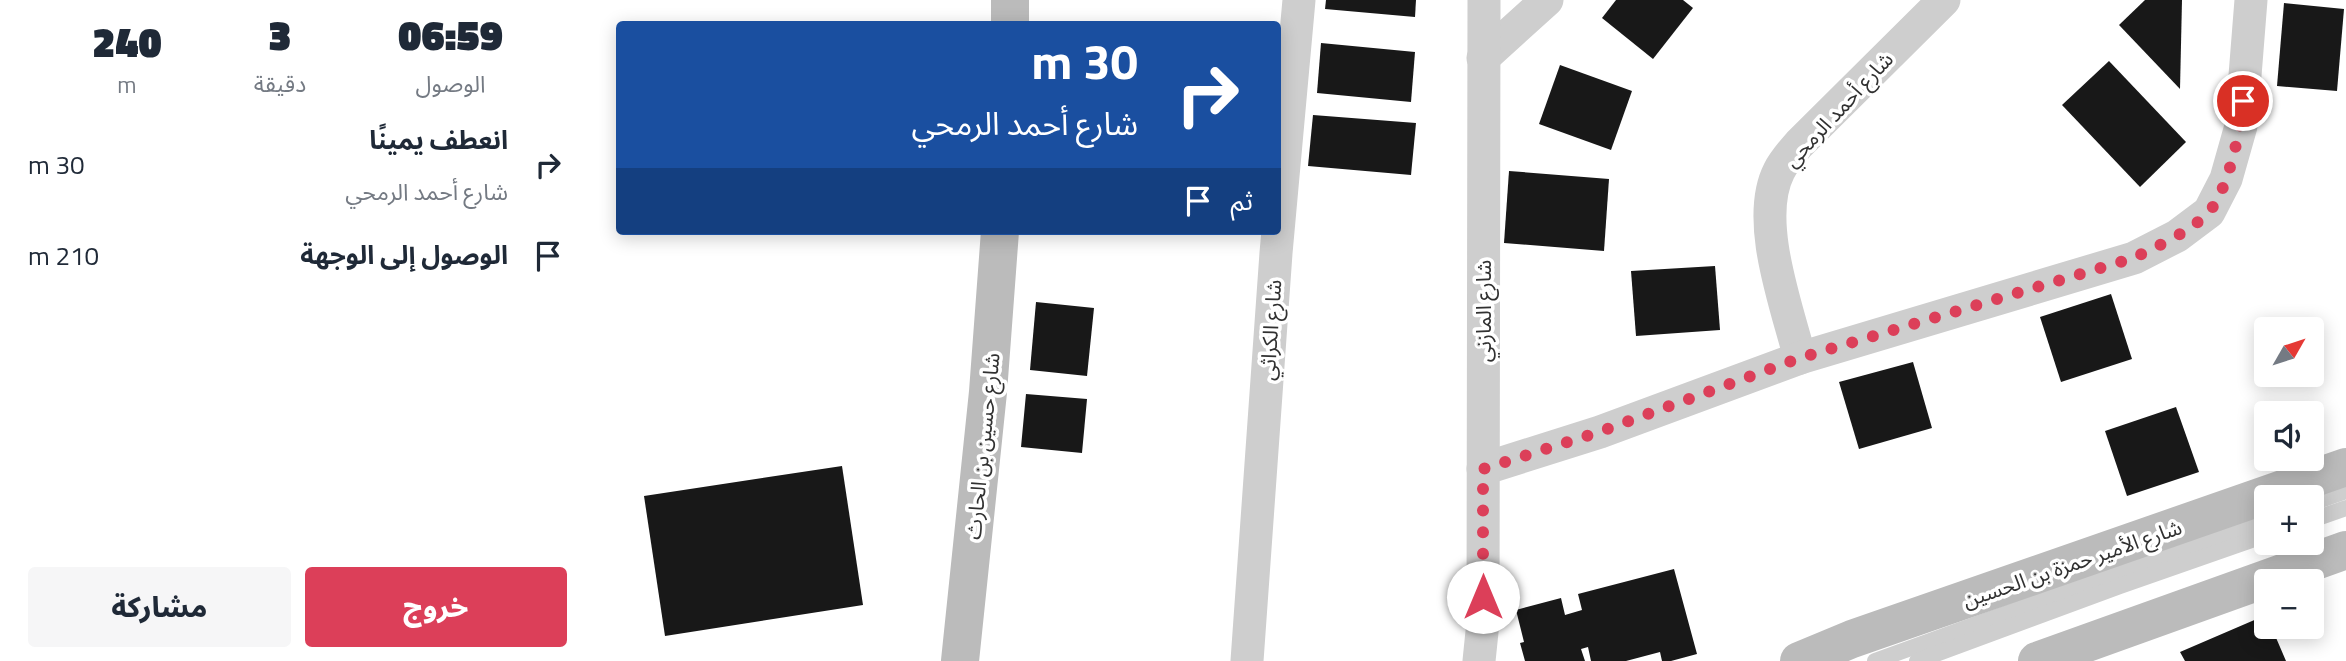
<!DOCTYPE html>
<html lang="ar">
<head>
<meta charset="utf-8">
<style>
  :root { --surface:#fff; --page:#f6f6f7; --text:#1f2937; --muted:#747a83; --accent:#dc3f59 }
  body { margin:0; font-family:"Titillium Web","Noto Sans Arabic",sans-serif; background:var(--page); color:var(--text); direction:rtl; height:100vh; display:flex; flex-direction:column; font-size:26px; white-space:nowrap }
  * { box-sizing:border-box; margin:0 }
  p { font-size:23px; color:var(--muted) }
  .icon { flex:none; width:38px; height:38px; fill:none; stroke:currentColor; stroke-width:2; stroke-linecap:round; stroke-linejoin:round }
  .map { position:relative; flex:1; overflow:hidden; direction:ltr }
  .details { display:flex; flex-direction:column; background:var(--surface); width:595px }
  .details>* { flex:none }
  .banner { position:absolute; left:21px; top:21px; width:665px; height:214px; border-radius:7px; box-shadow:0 4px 18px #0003; direction:rtl; background:#1a4fa0; color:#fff; overflow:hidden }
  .needle { width:46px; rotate:51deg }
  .tools { position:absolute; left:1659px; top:317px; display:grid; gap:14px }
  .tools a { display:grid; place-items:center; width:70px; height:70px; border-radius:7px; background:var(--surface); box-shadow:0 4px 18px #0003; font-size:35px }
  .pin { position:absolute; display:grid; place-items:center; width:60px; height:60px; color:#fff; margin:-30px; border:4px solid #fff; border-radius:50%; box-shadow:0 2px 7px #0007 }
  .me { position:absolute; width:77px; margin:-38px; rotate:0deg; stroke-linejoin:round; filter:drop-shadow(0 0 5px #0008) }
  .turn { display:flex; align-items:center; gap:24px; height:147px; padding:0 28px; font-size:32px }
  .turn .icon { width:91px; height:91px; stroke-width:2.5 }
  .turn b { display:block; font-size:49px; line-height:60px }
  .then { display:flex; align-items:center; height:66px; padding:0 28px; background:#0003; gap:14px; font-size:26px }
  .eta { display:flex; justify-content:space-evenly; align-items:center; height:119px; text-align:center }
  .eta b { font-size:42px; font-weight:800; line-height:49px }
  .cta { display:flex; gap:14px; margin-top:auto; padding:14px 28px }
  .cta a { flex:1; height:80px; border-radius:7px; background:var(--accent); color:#fff; font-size:28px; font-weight:800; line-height:80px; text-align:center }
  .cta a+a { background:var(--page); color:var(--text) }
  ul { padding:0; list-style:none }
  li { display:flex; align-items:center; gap:21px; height:91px; padding:0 28px }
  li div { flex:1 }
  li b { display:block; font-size:26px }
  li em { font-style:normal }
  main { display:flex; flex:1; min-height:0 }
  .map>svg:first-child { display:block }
</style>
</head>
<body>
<main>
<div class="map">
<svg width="1751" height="661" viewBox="0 0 1751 661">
  <rect width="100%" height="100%" fill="#fff"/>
  <g fill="#181818">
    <polygon points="731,0 821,0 820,17 730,9"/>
    <polygon points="1021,0 1088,0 1098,8 1058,59 1007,18"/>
    <polygon points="1550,0 1587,0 1585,89 1524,25"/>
    <polygon points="1689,3 1749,9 1742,91 1682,86"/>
    <polygon points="726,43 820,52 816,102 722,93"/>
    <polygon points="1514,61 1591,142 1545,187 1467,105"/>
    <polygon points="965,65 1037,91 1016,150 944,124"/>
    <polygon points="718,115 821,123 816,175 713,166"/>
    <polygon points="914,171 1014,179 1009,251 909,243"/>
    <polygon points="1120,266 1125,330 1041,336 1036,271"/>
    <polygon points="1516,294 1537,359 1466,382 1445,317"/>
    <polygon points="441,302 499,308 492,376 435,370"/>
    <polygon points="1318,362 1337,428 1264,449 1244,382"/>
    <polygon points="431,394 492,399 487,453 426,447"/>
    <polygon points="1581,407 1604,472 1532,496 1510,431"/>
    <polygon points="247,466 268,605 70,636 49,496"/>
    <polygon points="1079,569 1102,654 1076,661 1067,661 1065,652 1031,661 996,661 993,647 986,649 990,661 930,661 925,643 929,642 921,610 966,598 970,615 987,610 983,594"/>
    <polygon points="1671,615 1671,626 1676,626 1691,661 1590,661 1585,652"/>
  </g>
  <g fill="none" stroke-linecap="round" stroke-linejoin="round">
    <g stroke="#cecece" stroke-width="16">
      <polyline points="1717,503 1751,491"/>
      <polyline points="1717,520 1751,508"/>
      <polyline points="1280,661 1671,519"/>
      <polyline points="1322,661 1525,586 1671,535"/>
    </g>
    <g stroke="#cecece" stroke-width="33">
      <polyline points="888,58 952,0"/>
      <path d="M1205 358C1192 307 1159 220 1184 171 1189 161 1197 152 1204 144L1349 0"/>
      <polyline points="888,469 1005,432 1205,358 1539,258 1582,236 1614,212 1631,179 1646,126 1656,0"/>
      <polyline points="652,661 681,253 704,0"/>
      <polyline points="884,661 888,622 889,0"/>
    </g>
    <g stroke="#bbb" stroke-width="38">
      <polyline points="415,24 415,0"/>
      <polyline points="365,661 393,392 405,231"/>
      <polyline points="1204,661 1257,639 1751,467"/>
      <polyline points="1442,661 1751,550"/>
    </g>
  </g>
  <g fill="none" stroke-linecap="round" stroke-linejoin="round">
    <path stroke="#dc3f59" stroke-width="12" stroke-dasharray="0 21.6" d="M888 597V469L1004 432 1205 358 1539 258C1564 245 1593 233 1613 213 1633 192 1646 129 1648 101"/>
  </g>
  <g text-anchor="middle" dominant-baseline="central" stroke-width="7" stroke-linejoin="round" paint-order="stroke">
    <g font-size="21" fill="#313131" stroke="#fff">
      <text transform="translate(1243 109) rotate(-47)">شارع أحمد الرمحي</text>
      <text transform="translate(888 311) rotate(-90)">شارع المازني</text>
      <text transform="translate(675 330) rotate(-86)">شارع الكراثي</text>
      <text transform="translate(387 446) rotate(-84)">شارع حسين بن الحارث</text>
      <text transform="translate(1477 563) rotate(-19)">شارع الأمير حمزة بن الحسين</text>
    </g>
  </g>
</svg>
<div class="tools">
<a><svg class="needle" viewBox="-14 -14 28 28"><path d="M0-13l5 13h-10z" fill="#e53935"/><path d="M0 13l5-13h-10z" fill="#747a83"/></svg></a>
<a><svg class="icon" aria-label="sound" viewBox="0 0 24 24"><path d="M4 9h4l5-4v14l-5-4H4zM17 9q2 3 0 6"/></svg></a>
<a>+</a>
<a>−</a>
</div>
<div class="pin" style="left:1648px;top:101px;background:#d93025"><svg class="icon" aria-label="arrive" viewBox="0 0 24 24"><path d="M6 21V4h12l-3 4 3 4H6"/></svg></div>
<svg class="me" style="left:888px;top:597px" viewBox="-20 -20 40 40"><circle r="19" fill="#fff"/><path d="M0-13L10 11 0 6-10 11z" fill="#dc3f59"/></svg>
<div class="banner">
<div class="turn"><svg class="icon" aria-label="right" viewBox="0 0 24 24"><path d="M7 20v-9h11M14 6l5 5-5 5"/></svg><div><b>30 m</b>شارع أحمد الرمحي</div></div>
<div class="then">ثم<svg class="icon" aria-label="arrive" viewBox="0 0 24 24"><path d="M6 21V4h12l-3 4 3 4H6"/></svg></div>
</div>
</div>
<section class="details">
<div class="eta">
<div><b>06:59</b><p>الوصول</p></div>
<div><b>3</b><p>دقيقة</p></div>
<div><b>240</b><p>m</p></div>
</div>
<ul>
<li><svg class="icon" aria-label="right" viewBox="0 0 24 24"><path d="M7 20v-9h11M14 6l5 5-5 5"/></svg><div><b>انعطف يمينًا</b><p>شارع أحمد الرمحي</p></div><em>30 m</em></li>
<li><svg class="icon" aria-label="arrive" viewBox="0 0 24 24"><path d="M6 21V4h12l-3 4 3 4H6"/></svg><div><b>الوصول إلى الوجهة</b></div><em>210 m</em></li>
</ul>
<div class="cta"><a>خروج</a><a>مشاركة</a></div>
</section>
</main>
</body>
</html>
